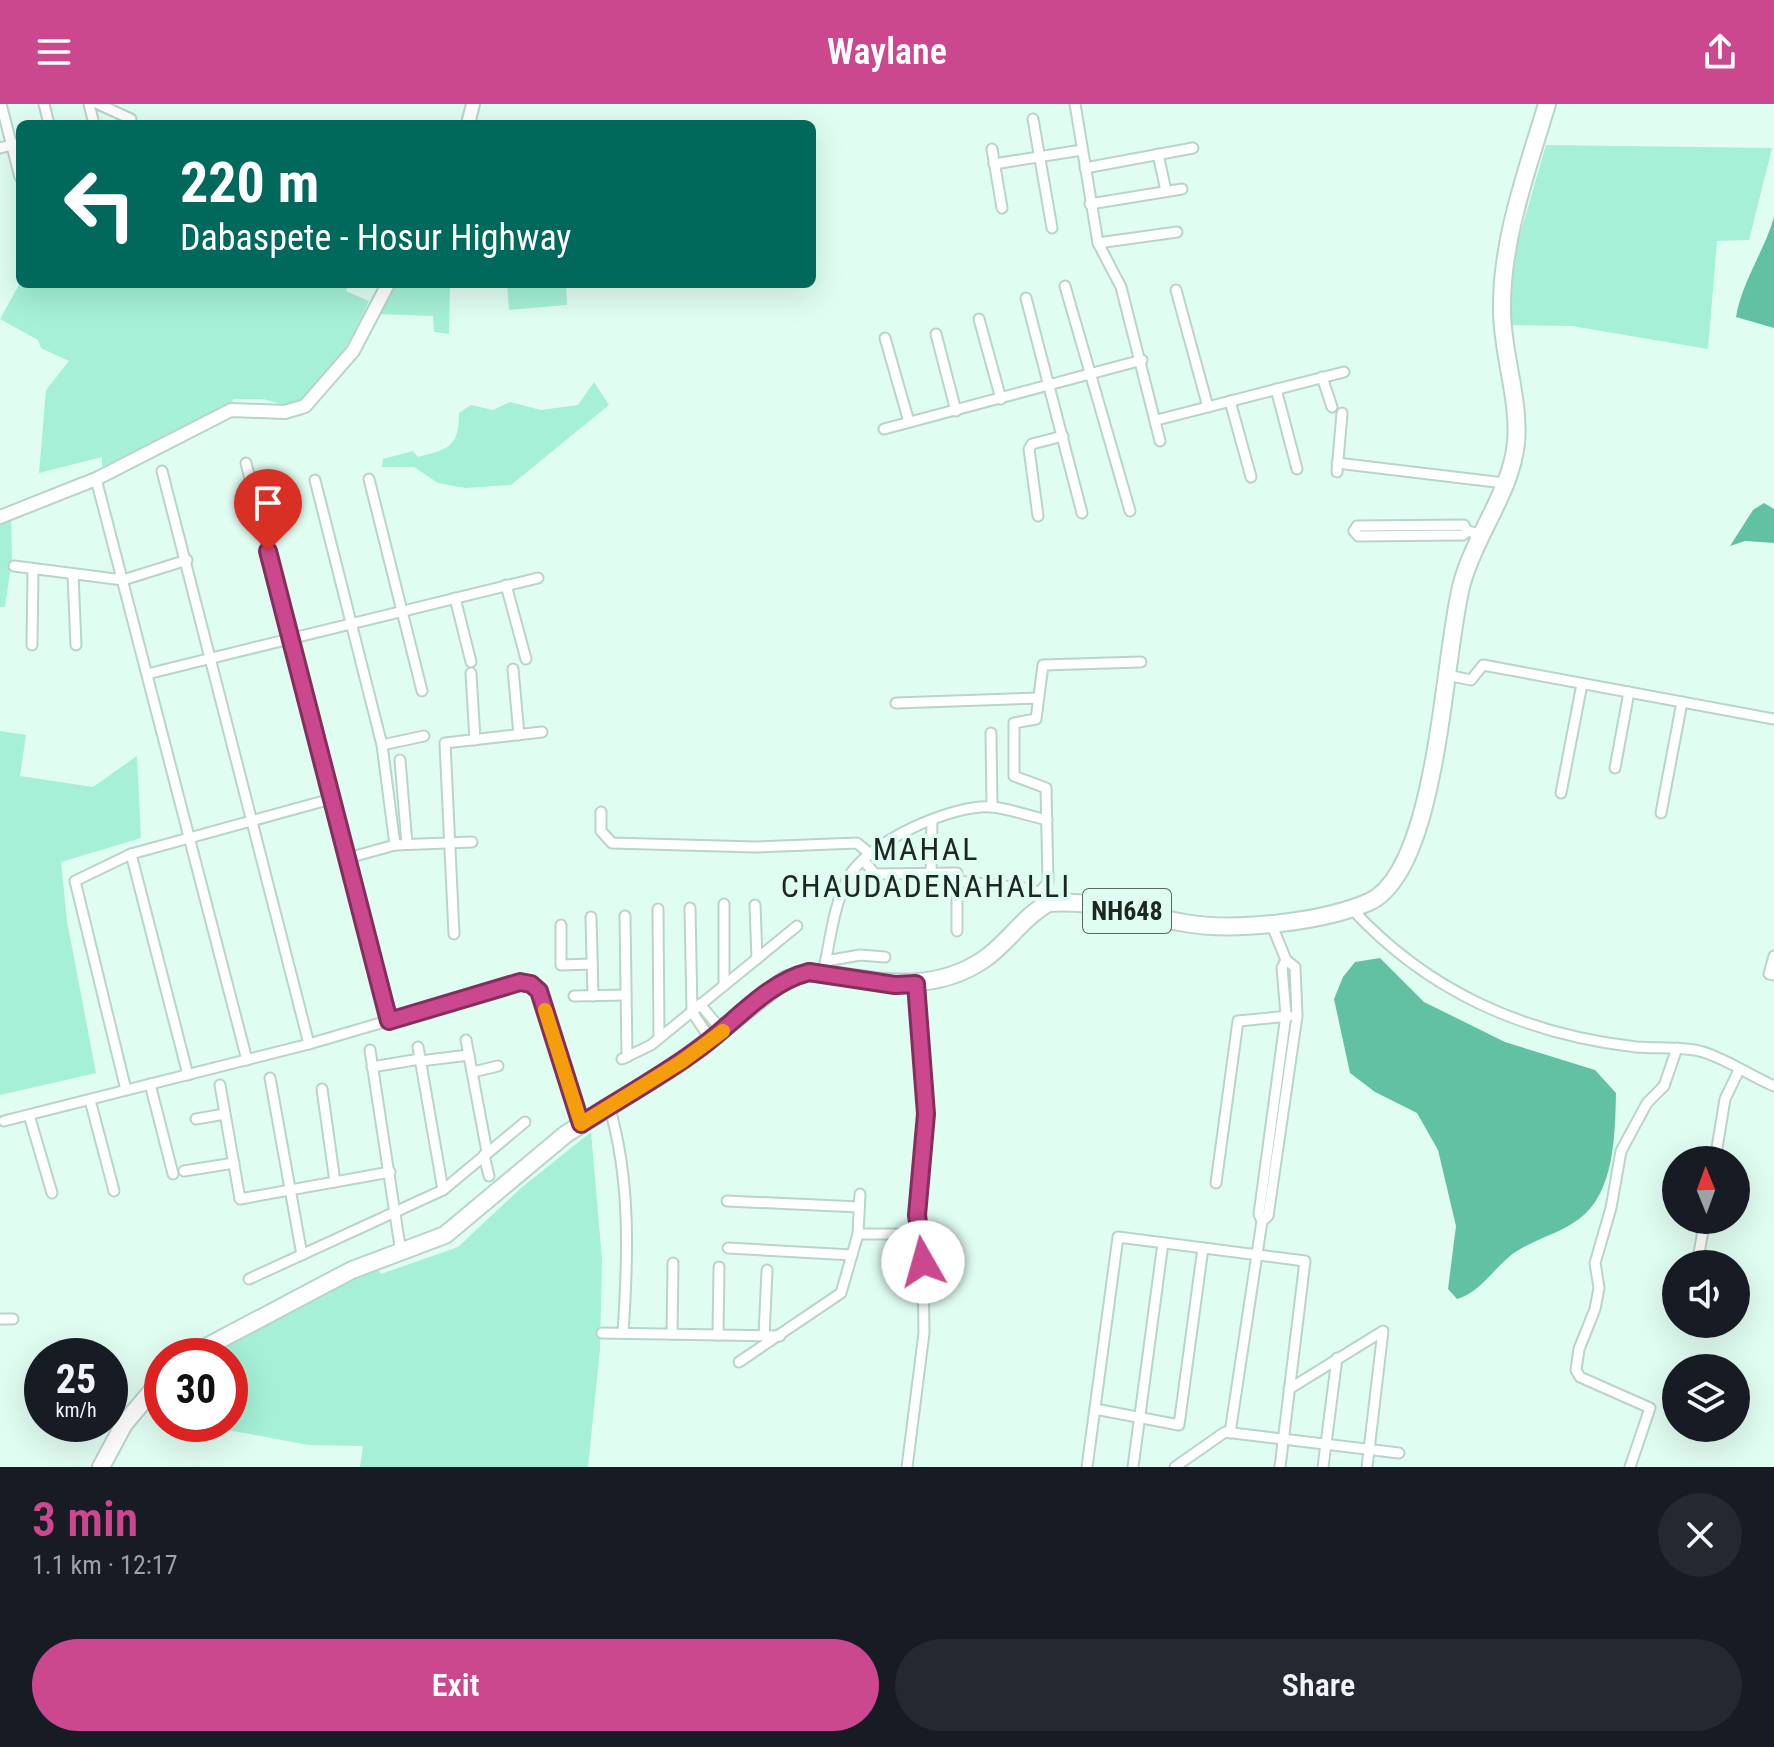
<!DOCTYPE html>
<html lang="en">
<head>
<meta charset="utf-8">
<style>
  :root { --surface:#171b24; --page:#242831; --text:#f1f3f6; --muted:#9ea1a6; --accent:#cb478e }
  body { margin:0; font-family:"Roboto Condensed",sans-serif; background:var(--page); color:var(--text); height:100vh; display:flex; flex-direction:column; font-size:30px; white-space:nowrap }
  * { box-sizing:border-box; margin:0 }
  p { font-size:26px; color:var(--muted) }
  .icon { flex:none; width:44px; height:44px; fill:none; stroke:currentColor; stroke-width:2; stroke-linecap:round; stroke-linejoin:round }
  .map { position:relative; height:1363px; overflow:hidden }
  .drawer { display:flex; flex-direction:column; background:var(--surface); flex:1 }
  .drawer>* { flex:none }
  .banner { position:absolute; left:16px; top:16px; width:800px; height:168px; border-radius:12px; box-shadow:0 8px 32px #0002; background:#00695c; color:#fff; overflow:hidden }
  .needle { width:52px; rotate:359deg }
  .controls { position:absolute; left:1662px; top:1042px; display:grid; gap:16px }
  .controls a { display:grid; place-items:center; width:88px; height:88px; border-radius:50%; background:var(--surface); box-shadow:0 8px 32px #0002; font-size:40px }
  .speed { position:absolute; left:24px; top:1234px; display:flex; gap:16px; font-size:40px; font-weight:700; text-align:center }
  .speed>* { display:grid; place-content:center; width:104px; height:104px; border-radius:50%; background:var(--surface); box-shadow:0 8px 32px #0002; line-height:1 }
  .speed small { font-size:20px; font-weight:400 }
  .speed .limit { border:12px solid #d22; background:#fff; color:#111 }
  .pin { position:absolute; display:grid; place-items:center; width:68px; height:68px; color:#fff; margin:-82px -34px; border-radius:50% 50% 50% 0; rotate:-45deg; box-shadow:0 0 8px #0007 }
  .pin .icon { rotate:45deg }
  .me { position:absolute; width:88px; margin:-44px; rotate:353deg; stroke-linejoin:round; filter:drop-shadow(0 0 6px #0008) }
  .turn { display:flex; align-items:center; gap:28px; height:168px; padding:0 32px; font-size:36px }
  .turn .icon { width:104px; height:104px; stroke-width:2.5 }
  .turn b { display:block; font-size:56px; line-height:68px }
  .round { display:grid; place-items:center; flex:none; width:84px; height:84px; border-radius:42px; background:var(--page) }
  .headline { display:flex; align-items:center; justify-content:space-between; height:136px; padding:0 32px }
  h1 { font-size:48px; font-weight:600; line-height:60px; color:var(--accent) }
  .cta { display:flex; gap:16px; margin-top:auto; padding:16px 32px }
  .cta a { flex:1; height:92px; border-radius:48px; background:var(--accent); color:#fff; font-size:32px; font-weight:600; line-height:92px; text-align:center }
  .cta a+a { background:var(--page); color:var(--text) }
  header { display:flex; justify-content:space-between; align-items:center; height:104px; padding:0 32px; background:var(--accent); color:#fff; font-size:36px; font-weight:600 }
  .map>svg:first-child { display:block }
</style>
</head>
<body>
<header><svg class="icon" aria-label="menu" viewBox="0 0 24 24"><path d="M4 6h16M4 12h16M4 18h16"/></svg>Waylane<svg class="icon" aria-label="share" viewBox="0 0 24 24"><path d="M12 15V3M7 8l5-5 5 5M5 13v7h14v-7"/></svg></header>
<div class="map">
<svg width="1774" height="1363" viewBox="0 0 1774 1363">
  <rect width="100%" height="100%" fill="#e0fdf2"/>
  <g fill="#a5f0d6">
    <polygon points="1546,41 1772,44 1749,136 1717,137 1708,245 1572,222 1508,221 1514,151"/>
    <path d="M20 179 349 180 346 187 369 197C350 239 330 277 291 303L263 295H233L232 299 102 363V353L39 369 46 286 69 257 41 244 38 236 0 215Z"/>
    <polygon points="396,180 450,180 449,230 434,228 433,212 378,210"/>
    <polygon points="507,180 566,180 567,201 509,206"/>
    <path d="M594 278 609 301 511 381 465 384 438 379 414 363H382L383 355 413 347 418 353C448 345 459 344 459 309L471 301 493 306 510 298 541 306 578 301Z"/>
    <polygon points="11,413 12,454 5,503 0,503 0,416"/>
    <polygon points="0,627 26,631 20,672 93,683 137,652 141,734 61,758 67,817 96,969 0,991"/>
    <polygon points="591,1028 602,1155 600,1245 588,1363 360,1363 363,1342 309,1341 195,1320 230,1320 230,1252 201,1252 377,1164 381,1170 458,1143 521,1084"/>
  </g>
  <g fill="#62c1a3">
    <path d="M1774 113V224L1736 213C1742 177 1764 148 1774 113Z"/>
    <polygon points="1764,399 1774,405 1774,439 1745,437 1730,442 1753,406"/>
    <path d="M1380 854 1424 898 1505 938 1595 966 1616 989C1615 1029 1615 1089 1579 1115 1558 1131 1529 1136 1509 1153 1492 1167 1479 1189 1457 1195L1448 1185 1456 1122 1438 1046 1417 1009 1375 988 1350 969 1334 895 1343 873 1355 858Z"/>
  </g>
  <g fill="none" stroke-linecap="round" stroke-linejoin="round">
    <defs>
      <g id="street">
        <polyline points="1,0 20,73"/>
        <polyline points="44,0 49,20"/>
        <polyline points="89,0 94,20"/>
        <polyline points="98,0 131,15"/>
        <polyline points="1075,0 1098,139 1121,183 1160,337"/>
        <polyline points="1033,15 1052,124"/>
        <polyline points="0,44 20,39"/>
        <polyline points="992,45 1002,104"/>
        <polyline points="1158,50 1166,87"/>
        <polyline points="994,60 1082,46"/>
        <polyline points="1085,64 1193,44"/>
        <polyline points="1090,100 1182,85"/>
        <polyline points="1098,139 1177,128"/>
        <polyline points="1065,182 1130,407"/>
        <polyline points="1176,186 1208,303"/>
        <polyline points="1026,194 1082,409"/>
        <polyline points="979,215 1001,295"/>
        <polyline points="936,230 956,307"/>
        <polyline points="885,234 909,318"/>
        <polyline points="1322,273 1332,303"/>
        <polyline points="1276,285 1297,365"/>
        <polyline points="1230,297 1251,373"/>
        <polyline points="1157,316 1344,268"/>
        <polyline points="884,325 1142,256"/>
        <polyline points="246,359 389,917"/>
        <polyline points="1337,359 1504,379"/>
        <polyline points="162,367 309,940"/>
        <polyline points="1337,368 1342,309"/>
        <polyline points="96,375 247,956"/>
        <polyline points="369,375 422,587"/>
        <polyline points="315,376 382,641 395,741"/>
        <polyline points="1038,412 1029,345 1032,340 1063,332"/>
        <polyline points="1354,427 1357,422 1464,421 1467,427 1480,430"/>
        <polyline points="1354,427 1358,432 1463,431 1467,427"/>
        <polyline points="14,462 123,476 187,456"/>
        <polyline points="73,471 76,541"/>
        <polyline points="506,481 526,555"/>
        <polyline points="455,494 471,558"/>
        <polyline points="32,541 33,465"/>
        <polyline points="513,565 519,631"/>
        <polyline points="471,569 475,636"/>
        <polyline points="147,570 538,474"/>
        <polyline points="1447,571 1471,576 1483,561 1774,615"/>
        <polyline points="896,599 1038,594"/>
        <polyline points="991,629 992,703"/>
        <polyline points="382,641 424,632"/>
        <polyline points="400,656 407,740"/>
        <polyline points="1615,664 1629,588"/>
        <polyline points="1561,689 1582,580"/>
        <polyline points="601,708 601,727 612,739 755,743 857,739 869,749"/>
        <polyline points="1661,709 1682,598"/>
        <polyline points="131,750 188,971"/>
        <polyline points="348,754 395,741 472,738"/>
        <polyline points="864,757 875,770 957,769 957,827"/>
        <polyline points="931,769 932,716"/>
        <polyline points="957,777 1032,785 1043,793"/>
        <polyline points="1040,788 1048,778 1046,684 1014,672 1014,619 1036,615 1043,561 1141,558"/>
        <polyline points="724,800 724,881"/>
        <polyline points="755,801 757,855"/>
        <polyline points="690,804 692,908 711,936"/>
        <path d="M1351 804C1428 888 1524 930 1636 943 1658 945 1681 942 1703 948 1727 955 1750 972 1774 982"/>
        <polyline points="658,805 659,934"/>
        <polyline points="625,812 627,953"/>
        <polyline points="591,813 593,892"/>
        <polyline points="561,821 561,861 592,860"/>
        <polyline points="454,830 445,639 542,628"/>
        <polyline points="1774,852 1769,870 1774,871"/>
        <polyline points="826,857 860,851 885,853"/>
        <path d="M823 869C830 839 833 802 848 774 866 739 953 699 993 703 1010 705 1029 712 1047 716"/>
        <polyline points="574,892 626,891"/>
        <polyline points="700,900 722,927"/>
        <polyline points="466,936 487,1048"/>
        <polyline points="418,943 443,1086"/>
        <polyline points="370,946 401,1149"/>
        <polyline points="622,955 651,941 797,822"/>
        <polyline points="420,957 469,951"/>
        <polyline points="372,963 420,955"/>
        <polyline points="473,968 498,962"/>
        <polyline points="270,974 302,1151"/>
        <polyline points="150,980 173,1070"/>
        <polyline points="220,981 240,1095 390,1068"/>
        <polyline points="322,985 335,1078"/>
        <polyline points="126,986 75,777 131,750 331,695"/>
        <polyline points="90,996 114,1087"/>
        <path d="M609 1002C631 1075 628 1154 623 1229"/>
        <polyline points="29,1011 52,1089"/>
        <polyline points="196,1015 225,1010"/>
        <polyline points="4,1017 309,940 520,878 531,880 539,887 581,1020"/>
        <polyline points="484,1051 489,1072"/>
        <polyline points="1715,1056 1725,995 1739,966"/>
        <polyline points="184,1067 234,1059"/>
        <polyline points="1216,1079 1238,917 1289,912"/>
        <polyline points="727,1097 859,1103"/>
        <polyline points="1262,1117 1268,1112 1297,912 1295,863 1286,856"/>
        <polyline points="858,1130 911,1130"/>
        <polyline points="728,1144 852,1151"/>
        <polyline points="1697,1160 1705,1116"/>
        <polyline points="249,1175 443,1086 525,1018"/>
        <polyline points="0,1215 13,1215"/>
        <polyline points="602,1229 780,1232"/>
        <polyline points="672,1230 673,1159"/>
        <polyline points="718,1231 719,1163"/>
        <polyline points="764,1232 767,1166"/>
        <polyline points="739,1258 841,1189 858,1130 860,1090"/>
        <polyline points="1289,1285 1383,1227 1367,1363"/>
        <polyline points="1095,1305 1179,1321 1203,1144"/>
        <polyline points="1230,1329 1262,1117 1259,1110 1286,911 1282,864 1286,856 1271,819"/>
        <polyline points="907,1363 924,1229 923,1158 917,1111 926,1010 916,880"/>
        <polyline points="1087,1363 1118,1133 1305,1157 1280,1363"/>
        <polyline points="1133,1363 1163,1139"/>
        <polyline points="1175,1363 1225,1328 1399,1349"/>
        <polyline points="1323,1363 1337,1254"/>
        <polyline points="1630,1363 1650,1304 1580,1273 1576,1266 1579,1245 1595,1205 1599,1184 1595,1159 1611,1104 1621,1047 1647,999 1664,982 1677,944"/>
      </g>
      <g id="secondary">
        <polyline points="468,20 473,0"/>
        <polyline points="0,413 96,375 231,306 285,308 305,302 353,247 388,180"/>
      </g>
      <g id="highway">
        <path d="M189 1252 352 1166 445 1131 566 1030 681 958 785 876 809 868C869 875 928 893 983 856 1007 840 1022 814 1048 799 1095 795 1138 811 1185 819 1234 828 1323 818 1369 798 1439 766 1443 549 1462 479 1475 431 1511 388 1516 339 1520 295 1502 250 1502 206 1501 136 1527 67 1547 0"/>
        <polyline points="101,1363 124,1320 162,1275"/>
      </g>
    </defs>
    <use href="#street" stroke="#b9d4ca" stroke-width="13"/>
    <use href="#secondary" stroke="#b9d4ca" stroke-width="16"/>
    <use href="#highway" stroke="#b9d4ca" stroke-width="20"/>
    <use href="#street" stroke="#fff" stroke-width="9"/>
    <use href="#secondary" stroke="#fff" stroke-width="12"/>
    <use href="#highway" stroke="#fff" stroke-width="16"/>
  </g>
  <g fill="none" stroke-linecap="round" stroke-linejoin="round">
    <defs>
      <path id="route" d="M268 447 389 917 520 878 531 880 539 887 581 1020C620 995 660 973 697 946 733 921 765 879 809 868L895 881 916 880 926 1010 917 1111 923 1158"/>
    </defs>
    <use href="#route" stroke="#842e5c" stroke-width="20"/>
    <use href="#route" stroke="#cb478e" stroke-width="14"/>
    <polyline stroke="#f59e0b" stroke-width="14" points="545,906 581,1020 681,958 723,927"/>
  </g>
  <g text-anchor="middle" dominant-baseline="central" stroke-width="8" stroke-linejoin="round" paint-order="stroke">
    <rect fill="#e0fdf2" stroke="#586762" stroke-width="2" x="1083" y="785" width="88" height="44" rx="6"/>
    <g font-size="26" font-weight="bold" fill="#1d2724">
      <text x="1127" y="807">NH648</text>
    </g>
    <g font-size="32" letter-spacing="2" fill="#1d2724" stroke="#e0fdf2">
      <text x="926" y="745">MAHAL<tspan x="926" dy="37">CHAUDADENAHALLI</tspan></text>
    </g>
  </g>
</svg>
<div class="controls">
<a><svg class="needle" viewBox="-14 -14 28 28"><path d="M0-13l5 13h-10z" fill="#e53935"/><path d="M0 13l5-13h-10z" fill="#9ea1a6"/></svg></a>
<a><svg class="icon" aria-label="sound" viewBox="0 0 24 24"><path d="M4 9h4l5-4v14l-5-4H4zM17 9q2 3 0 6"/></svg></a>
<a><svg class="icon" aria-label="layers" viewBox="0 0 24 24"><path d="M12 4l9 5-9 5-9-5zM3 14l9 5 9-5"/></svg></a>
</div>
<div class="speed"><div>25<small>km/h</small></div><div class="limit">30</div></div>
<div class="pin" style="left:268px;top:447px;background:#d93025"><svg class="icon" aria-label="arrive" viewBox="0 0 24 24"><path d="M6 21V4h12l-3 4 3 4H6"/></svg></div>
<svg class="me" style="left:923px;top:1158px" viewBox="-20 -20 40 40"><circle r="19" fill="#fff"/><path d="M0-13L10 11 0 6-10 11z" fill="#cb478e"/></svg>
<div class="banner">
<div class="turn"><svg class="icon" aria-label="left" viewBox="0 0 24 24"><path d="M17 20v-9H6M10 6l-5 5 5 5"/></svg><div><b>220 m</b>Dabaspete - Hosur Highway</div></div>
</div>
</div>
<section class="drawer">
<div class="headline"><div><h1>3 min</h1><p>1.1 km · 12:17</p></div><a class="round"><svg class="icon" aria-label="close" viewBox="0 0 24 24"><path d="M6 6l12 12M18 6L6 18"/></svg></a></div>
<div class="cta"><a>Exit</a><a>Share</a></div>
</section>
</body>
</html>
